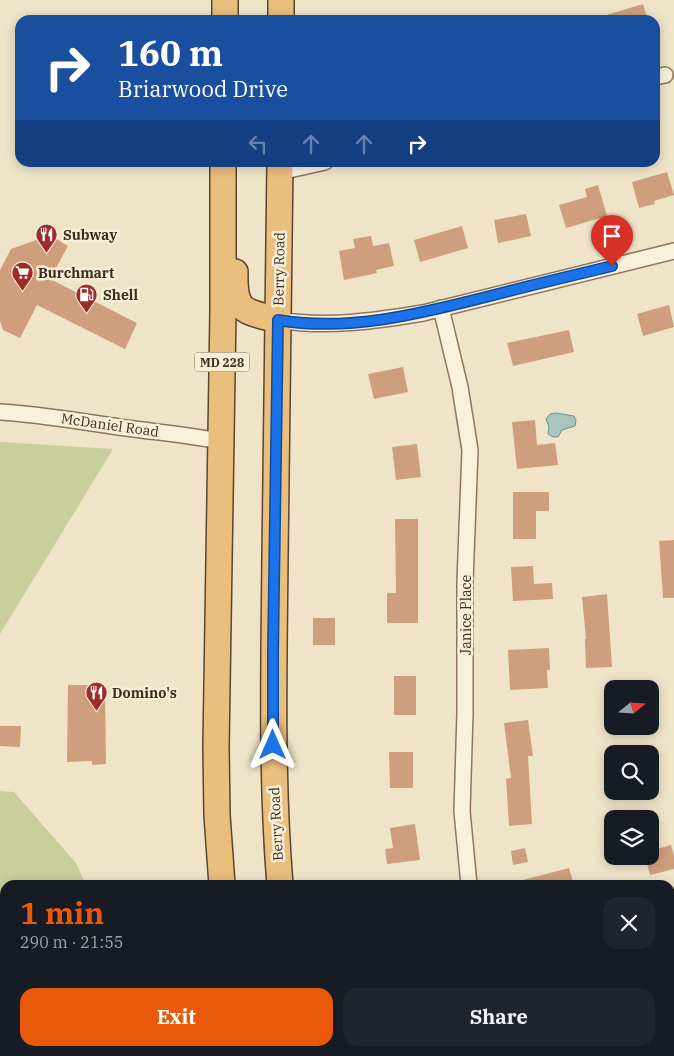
<!DOCTYPE html>
<html lang="en">
<head>
<meta charset="utf-8">
<style>
  :root { --surface:#171b24; --page:#20242c; --text:#f1f3f6; --muted:#9ea1a6; --accent:#ea580c }
  body { margin:0; font-family:"IBM Plex Serif",serif; background:var(--page); color:var(--text); height:100vh; display:flex; flex-direction:column; font-size:19px; white-space:nowrap }
  * { box-sizing:border-box; margin:0 }
  p { font-size:16px; color:var(--muted) }
  .icon { flex:none; width:28px; height:28px; fill:none; stroke:currentColor; stroke-width:2; stroke-linecap:round; stroke-linejoin:round }
  .map { position:relative; flex:1; overflow:hidden }
  .side { position:absolute; left:0px; top:880px; width:675px; height:176px; display:flex; flex-direction:column; background:var(--surface); border-radius:15px 15px 0 0; box-shadow:0 2px 12px #0003 }
  .side>* { flex:none }
  .guide { position:absolute; left:15px; top:15px; width:645px; height:152px; border-radius:15px; box-shadow:0 2px 12px #0003; background:#1a4fa0; color:#fff; overflow:hidden }
  .needle { width:32px; rotate:72deg }
  .buttons { position:absolute; left:604px; top:680px; display:grid; gap:10px }
  .buttons a { display:grid; place-items:center; width:55px; height:55px; border-radius:10px; background:var(--surface); box-shadow:0 2px 12px #0003; font-size:25px }
  .pin { position:absolute; display:grid; place-items:center; width:42px; height:42px; color:#fff; margin:-51px -21px; border-radius:50% 50% 50% 0; rotate:-45deg; box-shadow:0 0 5px #0007 }
  .pin .icon { rotate:45deg }
  .me { position:absolute; width:55px; margin:-28px; rotate:0deg; stroke-linejoin:round; filter:drop-shadow(0 0 4px #0008) }
  .turn { display:flex; align-items:center; gap:18px; height:105px; padding:0 20px; font-size:22px }
  .turn .icon { width:65px; height:65px; stroke-width:2.5 }
  .turn b { display:block; font-size:35px; line-height:42px }
  .lanes { display:flex; align-items:center; height:48px; padding:0 20px; background:#0003; justify-content:center; gap:25px; direction:ltr }
  .lanes .off { opacity:.35 }
  .round { display:grid; place-items:center; flex:none; width:52px; height:52px; border-radius:15px; background:var(--page) }
  .head { display:flex; align-items:center; justify-content:space-between; height:85px; padding:0 20px }
  h1 { font-size:30px; font-weight:700; line-height:38px; color:var(--accent) }
  .action { display:flex; gap:10px; margin-top:auto; padding:10px 20px }
  .action a { flex:1; height:58px; border-radius:15px; background:var(--accent); color:#fff; font-size:20px; font-weight:700; line-height:58px; text-align:center }
  .action a+a { background:var(--page); color:var(--text) }
  .map>svg:first-child { display:block }
</style>
</head>
<body>
<div class="map">
<svg width="674" height="1056" viewBox="0 0 674 1056">
  <rect width="100%" height="100%" fill="#f0e4c8"/>
  <g fill="#c9cf9b">
    <polygon points="0,442 113,449 0,634"/>
    <polygon points="0,791 14,792 76,863 86,885 5,885 5,955 0,956"/>
  </g>
  <polygon fill="#a9c4bc" stroke="#6f938a" points="556,413 574,416 576,420 575,426 562,430 558,437 553,437 548,434 549,427 546,419 550,414"/>
  <g fill="#cf9f7d">
    <polygon points="643,4 648,20 603,20 603,16"/>
    <polygon points="667,172 674,195 654,201 655,204 639,208 632,182"/>
    <polygon points="598,185 607,216 566,228 559,205 587,197 585,189"/>
    <polygon points="526,214 531,236 498,243 494,220"/>
    <polygon points="462,226 468,248 420,262 414,240"/>
    <polygon points="50,235 68,246 50,279 137,323 125,349 37,305 20,338 3,330 0,321 0,270 11,249"/>
    <polygon points="371,236 373,246 389,243 394,266 376,270 377,273 344,280 339,251 355,248 353,239"/>
    <polygon points="669,305 674,327 643,336 637,314"/>
    <polygon points="569,330 574,352 513,366 507,343"/>
    <polygon points="403,367 408,392 374,399 368,374"/>
    <polygon points="535,420 537,445 555,443 558,465 517,469 512,422"/>
    <polygon points="417,444 421,477 396,480 392,447"/>
    <polygon points="513,492 549,492 549,511 536,511 536,539 513,539"/>
    <polygon points="395,519 418,519 418,623 387,623 387,593 396,593"/>
    <polygon points="674,540 674,598 663,598 659,541"/>
    <polygon points="533,566 534,584 552,583 553,599 513,601 511,567"/>
    <polygon points="607,594 612,667 586,668 585,639 586,639 582,597"/>
    <rect x="313" y="618" width="22" height="27"/>
    <polygon points="549,648 550,670 547,670 548,688 510,690 508,650"/>
    <rect x="394" y="676" width="22" height="39"/>
    <polygon points="68,685 105,685 106,764 92,765 92,761 67,762"/>
    <polygon points="528,720 533,756 528,756 532,824 509,826 506,779 511,778 504,723"/>
    <polygon points="0,726 21,726 20,747 0,746"/>
    <polygon points="389,752 413,752 413,788 390,788"/>
    <polygon points="415,824 420,860 387,864 385,849 393,848 390,828"/>
    <polygon points="671,845 674,856 674,869 650,875 645,856 650,856 650,851"/>
    <polygon points="525,848 528,862 513,865 511,851"/>
    <polygon points="569,868 574,885 524,885 523,880"/>
  </g>
  <g fill="none" stroke-linecap="round" stroke-linejoin="round">
    <defs>
      <g id="minor">
        <polyline points="655,77 665,75"/>
        <polyline points="280,172 325,162"/>
        <polyline points="441,308 460,387 470,450 465,582 465,713 462,811 469,885"/>
        <path d="M278 320C327 328 375 321 423 313L674 251"/>
        <path d="M0 412C36 414 71 420 106 425 144 431 182 434 220 441"/>
        <polyline points="670,919 674,918"/>
      </g>
      <g id="secondary">
        <polyline points="0,1000 5,1000"/>
        <polyline points="8,1056 61,1051"/>
      </g>
      <g id="trunk">
        <polyline points="225,20 225,0"/>
        <polyline points="281,20 281,0"/>
        <path d="M235 272C234 313 244 311 278 320"/>
        <polyline points="222,885 217,815 216,747 223,311 223,162"/>
        <path d="M280 885C271 775 274 666 275 556 277 425 278 294 280 162"/>
        <polyline points="244,1051 245,1056"/>
        <polyline points="300,1051 300,1056"/>
        <polyline points="13,1056 14,1056"/>
        <polyline points="161,1056 190,1054 200,1056"/>
      </g>
    </defs>
    <use href="#minor" stroke="#8d765c" stroke-width="18"/>
    <use href="#secondary" stroke="#6f573f" stroke-width="24"/>
    <use href="#trunk" stroke="#5b4430" stroke-width="28"/>
    <use href="#minor" stroke="#faf1dc" stroke-width="15"/>
    <use href="#secondary" stroke="#faf1dc" stroke-width="21"/>
    <use href="#trunk" stroke="#eabe7c" stroke-width="25"/>
  </g>
  <g fill="none" stroke-linecap="round" stroke-linejoin="round">
    <defs>
      <path id="route" d="M273 745V651L278 320C348 332 419 314 486 297 528 286 570 276 612 266"/>
    </defs>
    <use href="#route" stroke="#114b97" stroke-width="12"/>
    <use href="#route" stroke="#1a73e8" stroke-width="9"/>
  </g>
  <defs>
    <symbol id="restaurant-pin" viewBox="-11 -11 22 30"><path d="M0 17L-7.5 6A9.5 9.5 0 1 1 7.5 6Z" fill="#9e2a2b" stroke="#f7eed8"/><path d="M-5-6h1v4h1v-4h1v4h1v-4h1v5L-1.5 .5V6h-2V.5L-5-1ZM5-6V6H3V1.5H1.5Q1.5-4 5-6Z" fill="#fff"/></symbol>
    <symbol id="supermarket-pin" viewBox="-11 -11 22 30"><path d="M0 17L-7.5 6A9.5 9.5 0 1 1 7.5 6Z" fill="#9e2a2b" stroke="#f7eed8"/><path d="M-6-5.5h2.5l.6 2H6L4.5 2H-2.5L-4.4-4H-6ZM-1.5 3.2a1.3 1.3 0 1 0 .1 0ZM3 3.2a1.3 1.3 0 1 0 .1 0Z" fill="#fff"/></symbol>
    <symbol id="fuel-pin" viewBox="-11 -11 22 30"><path d="M0 17L-7.5 6A9.5 9.5 0 1 1 7.5 6Z" fill="#9e2a2b" stroke="#f7eed8"/><path d="M-5.5-6h7V0h2V4h1.3V-2.5L3-4.5l.8-.8L6-3V5H2.5V1h-1V6h-7ZM-4.2-4.7v3.2H.2V-4.7Z" fill="#fff"/></symbol>
  </defs>
  <g fill-rule="evenodd">
    <use href="#restaurant-pin" x="34" y="222" width="25" height="34"/>
    <use href="#supermarket-pin" x="10" y="260" width="25" height="34"/>
    <use href="#fuel-pin" x="74" y="282" width="25" height="34"/>
    <use href="#restaurant-pin" x="84" y="680" width="25" height="34"/>
  </g>
  <g text-anchor="middle" dominant-baseline="central" stroke-width="5" stroke-linejoin="round" paint-order="stroke">
    <rect fill="#f7eed8" stroke="#756857" stroke-width="1" x="194.5" y="352.5" width="55" height="19" rx="4"/>
    <g font-size="12" font-weight="bold" fill="#3d2e20">
      <text x="222" y="362">MD 228</text>
    </g>
    <g font-size="14" font-weight="bold" fill="#3d2e20" stroke="#f7eed8" text-anchor="start">
      <text x="63" y="235">Subway</text>
      <text x="38" y="273">Burchmart</text>
      <text x="103" y="295">Shell</text>
      <text x="112" y="693">Domino's</text>
    </g>
    <g font-size="14" fill="#3d2e20" stroke="#f7eed8">
      <text transform="translate(279 269) rotate(-89)">Berry Road</text>
      <text transform="translate(110 425) rotate(8)">McDaniel Road</text>
      <text transform="translate(466 615) rotate(-90)">Janice Place</text>
      <text transform="translate(276 824) rotate(-93)">Berry Road</text>
    </g>
  </g>
</svg>
<div class="buttons">
<a><svg class="needle" viewBox="-14 -14 28 28"><path d="M0-13l5 13h-10z" fill="#e53935"/><path d="M0 13l5-13h-10z" fill="#9ea1a6"/></svg></a>
<a><svg class="icon" aria-label="search" viewBox="0 0 24 24"><circle cx="10" cy="10" r="6"/><path d="M15 15l6 6"/></svg></a>
<a><svg class="icon" aria-label="layers" viewBox="0 0 24 24"><path d="M12 4l9 5-9 5-9-5zM3 14l9 5 9-5"/></svg></a>
</div>
<div class="pin" style="left:612px;top:266px;background:#d93025"><svg class="icon" aria-label="arrive" viewBox="0 0 24 24"><path d="M6 21V4h12l-3 4 3 4H6"/></svg></div>
<svg class="me" style="left:273px;top:745px" viewBox="-20 -20 40 40"><path d="M0-17L14 15 0 8-14 15z" fill="#1a73e8" stroke="#fff" stroke-width="4"/></svg>
<div class="guide">
<div class="turn"><svg class="icon" aria-label="right" viewBox="0 0 24 24"><path d="M7 20v-9h11M14 6l5 5-5 5"/></svg><div><b>160 m</b>Briarwood Drive</div></div>
<div class="lanes"><svg class="icon off" aria-label="left" viewBox="0 0 24 24"><path d="M17 20v-9H6M10 6l-5 5 5 5"/></svg><svg class="icon off" aria-label="ahead" viewBox="0 0 24 24"><path d="M12 20V5M6 11l6-6 6 6"/></svg><svg class="icon off" aria-label="ahead" viewBox="0 0 24 24"><path d="M12 20V5M6 11l6-6 6 6"/></svg><svg class="icon" aria-label="right" viewBox="0 0 24 24"><path d="M7 20v-9h11M14 6l5 5-5 5"/></svg></div>
</div>
<section class="side">
<div class="head"><div><h1>1 min</h1><p>290 m · 21:55</p></div><a class="round"><svg class="icon" aria-label="close" viewBox="0 0 24 24"><path d="M6 6l12 12M18 6L6 18"/></svg></a></div>
<div class="action"><a>Exit</a><a>Share</a></div>
</section>
</div>
</body>
</html>
